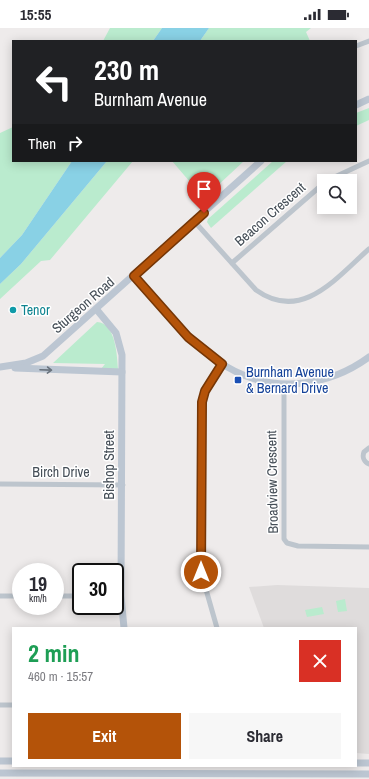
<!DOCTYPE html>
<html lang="en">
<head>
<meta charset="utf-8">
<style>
  :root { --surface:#fff; --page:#f7f7f7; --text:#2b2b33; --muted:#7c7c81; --accent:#b45309 }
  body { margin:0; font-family:"Archivo Narrow",sans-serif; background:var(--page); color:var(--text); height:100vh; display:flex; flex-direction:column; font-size:15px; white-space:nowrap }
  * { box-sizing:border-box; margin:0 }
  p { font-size:13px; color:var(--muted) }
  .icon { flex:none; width:22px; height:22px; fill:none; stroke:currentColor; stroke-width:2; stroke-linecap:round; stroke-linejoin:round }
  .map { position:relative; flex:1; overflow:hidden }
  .drawer { position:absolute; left:12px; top:599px; width:345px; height:140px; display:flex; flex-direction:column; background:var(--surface); border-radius:0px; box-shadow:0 2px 10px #0003 }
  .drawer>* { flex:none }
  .hud { position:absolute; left:12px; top:12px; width:345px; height:122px; border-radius:0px; box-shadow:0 2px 10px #0003; background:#202124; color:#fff; overflow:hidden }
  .tools { position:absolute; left:317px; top:146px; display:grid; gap:8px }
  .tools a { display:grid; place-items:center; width:40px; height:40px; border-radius:0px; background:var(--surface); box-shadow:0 2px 10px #0003; font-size:20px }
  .speed { position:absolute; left:12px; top:535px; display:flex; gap:8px; font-size:20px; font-weight:700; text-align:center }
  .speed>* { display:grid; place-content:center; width:52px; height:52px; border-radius:50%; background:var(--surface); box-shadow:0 2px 10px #0003; line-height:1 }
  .speed small { font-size:10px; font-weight:400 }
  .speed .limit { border:2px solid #111; border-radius:6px; background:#fff; color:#111 }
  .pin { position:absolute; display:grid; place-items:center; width:34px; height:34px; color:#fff; margin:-41px -17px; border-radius:50% 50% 50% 0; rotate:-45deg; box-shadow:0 0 4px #0007 }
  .pin .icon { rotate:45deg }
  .me { position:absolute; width:44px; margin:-22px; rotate:0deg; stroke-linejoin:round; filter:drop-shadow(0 0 3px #0008) }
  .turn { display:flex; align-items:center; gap:14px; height:84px; padding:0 16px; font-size:18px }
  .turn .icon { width:52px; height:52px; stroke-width:2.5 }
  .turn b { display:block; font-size:28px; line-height:34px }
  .then { display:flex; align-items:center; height:38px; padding:0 16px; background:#0003; gap:8px; font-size:15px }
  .round { display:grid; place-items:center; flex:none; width:42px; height:42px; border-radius:0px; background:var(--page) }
  .headline { display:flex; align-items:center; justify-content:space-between; height:68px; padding:0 16px }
  h1 { font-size:24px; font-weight:700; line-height:30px; color:#1e9e55 }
  .button { display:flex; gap:8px; margin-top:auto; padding:8px 16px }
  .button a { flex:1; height:46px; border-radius:0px; background:var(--accent); color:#fff; font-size:16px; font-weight:700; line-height:46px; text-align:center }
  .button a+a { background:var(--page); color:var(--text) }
  .status { display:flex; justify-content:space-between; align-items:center; height:28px; padding:0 20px; background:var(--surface); direction:ltr }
  .status svg { height:11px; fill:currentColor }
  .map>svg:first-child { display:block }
</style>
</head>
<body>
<div class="status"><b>15:55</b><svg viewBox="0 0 49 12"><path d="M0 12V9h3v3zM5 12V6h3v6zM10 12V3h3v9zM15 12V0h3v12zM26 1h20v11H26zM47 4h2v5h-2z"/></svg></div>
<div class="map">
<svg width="369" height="751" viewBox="0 0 369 751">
  <rect width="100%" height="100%" fill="#eeebeb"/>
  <polygon fill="#dfdcdc" points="277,557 369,560 369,726 356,725 356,600 264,600 249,559"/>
  <g fill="#baebce">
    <polygon points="110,0 162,0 153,13 103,13"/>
    <polygon points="209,0 311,0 306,4 310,13 200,13"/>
    <polygon points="369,80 369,92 356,98 356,85"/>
    <polygon points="13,99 13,133 72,133 22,207 0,230 0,105"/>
    <polygon points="107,133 133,133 50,232 41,233 0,271 0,256 21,236"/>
    <polygon points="172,133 244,133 201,173 196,161"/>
    <polygon points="273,133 287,133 211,200 207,194 208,191"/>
    <path d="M97 294C116 295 117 328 118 341H101L105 336 53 335Z"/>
    <polygon points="345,571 347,583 338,584 336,573"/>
    <polygon points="322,579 324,586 307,589 305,582"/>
  </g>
  <g fill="#89d1e5">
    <polygon points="162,0 209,0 200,13 153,13"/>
    <polygon points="72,133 107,133 21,236 0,256 0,230 22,207"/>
  </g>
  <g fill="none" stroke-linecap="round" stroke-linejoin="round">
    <g stroke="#bdc5cd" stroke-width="5">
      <polyline points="356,18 369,13"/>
      <polyline points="326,153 369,133"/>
      <path d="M194 193 256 262C302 295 337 249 369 221"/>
      <polyline points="232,235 324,155"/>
      <polyline points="284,357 284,511 287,515 298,518 369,519"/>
      <path d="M369 420 364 424C362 429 364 434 369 436"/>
      <polyline points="0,456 123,457"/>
      <polyline points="0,568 21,568"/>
      <polyline points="55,568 81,568"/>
      <polyline points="217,600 201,544 201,381 205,363 222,336"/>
      <polyline points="0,677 13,677"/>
    </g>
    <g stroke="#bcc6d2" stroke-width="7">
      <polyline points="356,77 369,71"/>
      <path d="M134 248C181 301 225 365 304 355 328 352 350 343 369 329"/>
      <polyline points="97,282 116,305 122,327 121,568 124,600"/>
      <polyline points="0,339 26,335 43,328 261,133"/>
      <polyline points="15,340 122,344"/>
      <polyline points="0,733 13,733"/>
      <polyline points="356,735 369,735"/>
      <polyline points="0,745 369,746"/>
    </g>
  </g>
  <defs><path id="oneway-shaft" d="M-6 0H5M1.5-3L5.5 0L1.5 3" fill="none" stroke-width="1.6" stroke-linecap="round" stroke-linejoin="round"/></defs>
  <use stroke="#69727c" href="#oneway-shaft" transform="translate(46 342) rotate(2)"/>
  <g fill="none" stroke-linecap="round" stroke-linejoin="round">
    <defs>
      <polyline id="route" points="201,544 202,374 205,363 222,336 188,309 134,248 204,185"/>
    </defs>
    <use href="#route" stroke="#753606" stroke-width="10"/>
    <use href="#route" stroke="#b45309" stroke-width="7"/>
  </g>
  <circle fill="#0f9aa8" stroke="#fff" stroke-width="1.5" cx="13" cy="282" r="4"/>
  <rect fill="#1a4fb4" stroke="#fff" stroke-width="1.5" x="234" y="348" width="8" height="8" rx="2"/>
  <g text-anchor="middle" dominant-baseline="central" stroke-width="3" stroke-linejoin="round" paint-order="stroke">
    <g font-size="14" fill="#454e57" stroke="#fff">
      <text transform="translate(270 186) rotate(-41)">Beacon Crescent</text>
      <text transform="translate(83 277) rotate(-41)">Sturgeon Road</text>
      <text transform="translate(109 437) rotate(-90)">Bishop Street</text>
      <text x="61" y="444">Birch Drive</text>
      <text transform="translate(272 454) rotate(-91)">Broadview Crescent</text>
    </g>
    <g font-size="14" fill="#0d838f" stroke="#fff" text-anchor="start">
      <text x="21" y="282">Tenor</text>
    </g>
    <g font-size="14" fill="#164399" stroke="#fff" text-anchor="start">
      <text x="246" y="344">Burnham Avenue<tspan x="246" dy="16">&amp; Bernard Drive</tspan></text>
    </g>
  </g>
</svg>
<div class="tools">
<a><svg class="icon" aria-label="search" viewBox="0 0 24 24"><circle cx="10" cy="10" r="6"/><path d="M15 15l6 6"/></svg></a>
</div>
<div class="speed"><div>19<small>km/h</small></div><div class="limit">30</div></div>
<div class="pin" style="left:204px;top:185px;background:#d93025"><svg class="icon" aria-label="arrive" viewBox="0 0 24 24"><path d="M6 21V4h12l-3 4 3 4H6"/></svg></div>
<svg class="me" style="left:201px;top:544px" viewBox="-20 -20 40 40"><circle r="17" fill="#b45309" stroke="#fff" stroke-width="3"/><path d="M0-11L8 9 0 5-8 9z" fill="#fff"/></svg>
<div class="hud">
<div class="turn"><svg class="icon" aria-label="left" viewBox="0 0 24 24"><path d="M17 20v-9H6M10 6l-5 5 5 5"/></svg><div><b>230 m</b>Burnham Avenue</div></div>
<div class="then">Then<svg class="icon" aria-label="right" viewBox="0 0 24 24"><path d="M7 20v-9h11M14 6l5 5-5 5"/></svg></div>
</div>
<section class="drawer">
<div class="headline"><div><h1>2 min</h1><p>460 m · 15:57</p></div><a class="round" style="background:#d93025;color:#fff"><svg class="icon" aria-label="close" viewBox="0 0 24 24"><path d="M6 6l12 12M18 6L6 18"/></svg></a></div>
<div class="button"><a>Exit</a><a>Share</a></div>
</section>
</div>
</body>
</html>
